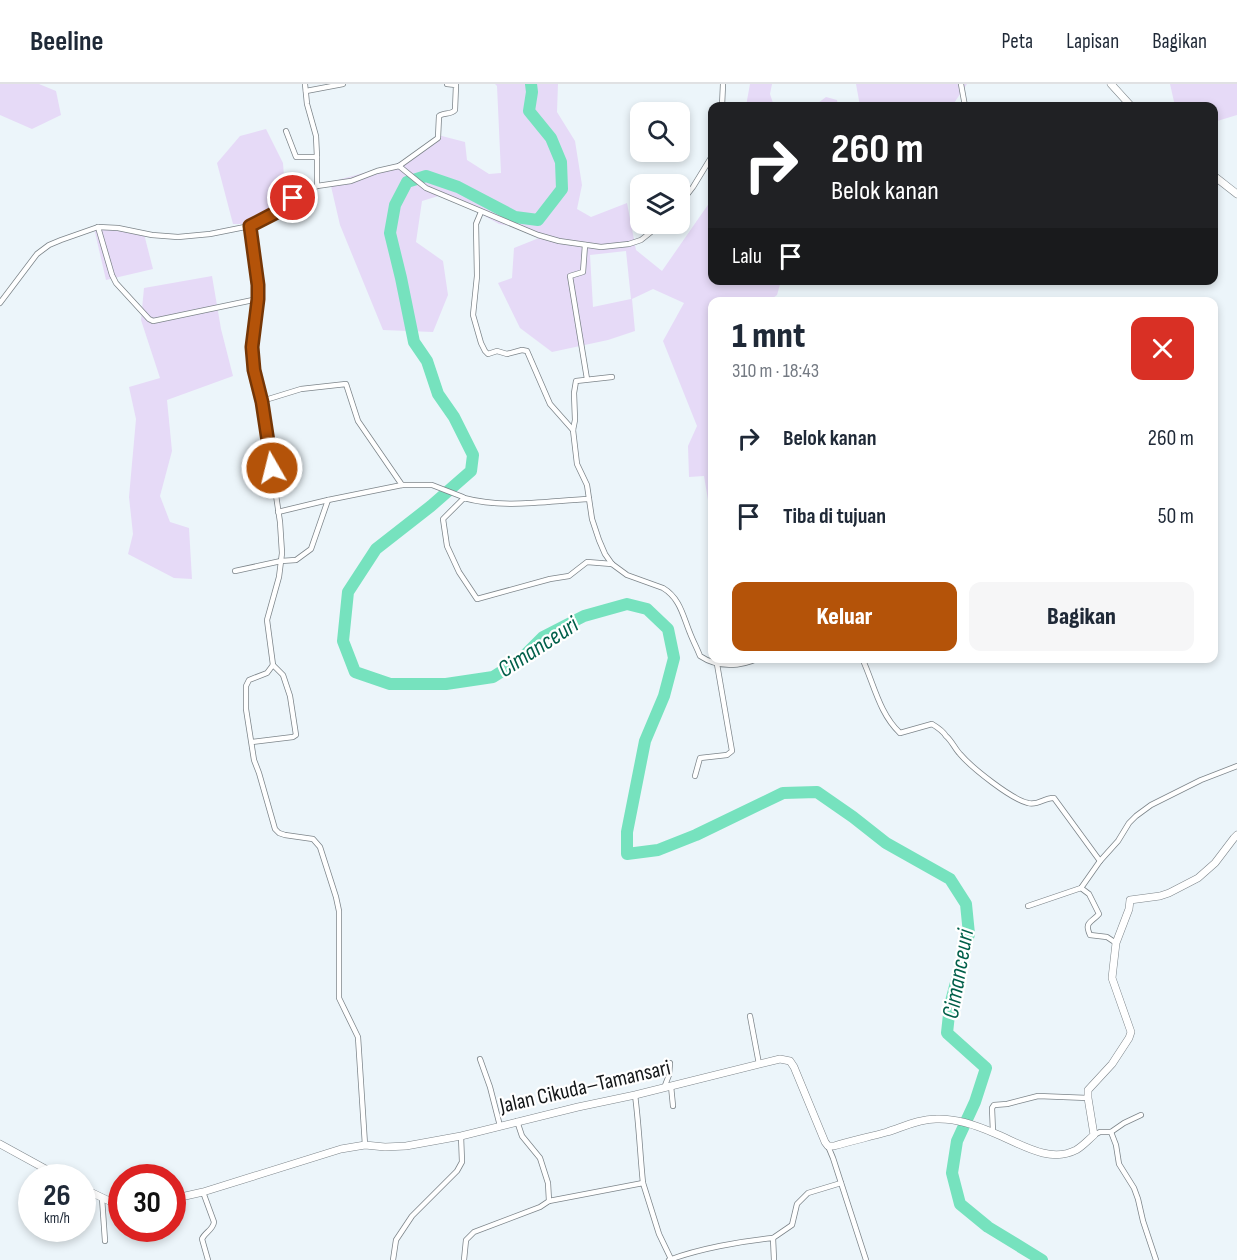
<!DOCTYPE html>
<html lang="id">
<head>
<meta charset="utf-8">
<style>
  :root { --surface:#fff; --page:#f6f6f7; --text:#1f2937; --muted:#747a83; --line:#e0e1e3; --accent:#b45309 }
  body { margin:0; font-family:"Sofia Sans Condensed",sans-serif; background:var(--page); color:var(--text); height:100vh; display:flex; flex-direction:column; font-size:22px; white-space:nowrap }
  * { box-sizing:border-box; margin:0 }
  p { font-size:20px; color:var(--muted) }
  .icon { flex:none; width:33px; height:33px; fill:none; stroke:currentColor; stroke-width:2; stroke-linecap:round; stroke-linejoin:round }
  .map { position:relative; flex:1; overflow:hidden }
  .details { position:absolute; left:708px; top:213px; width:510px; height:366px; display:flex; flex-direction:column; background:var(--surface); border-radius:12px; box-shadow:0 3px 9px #0003 }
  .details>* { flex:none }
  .guide { position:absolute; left:708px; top:18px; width:510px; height:183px; border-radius:12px; box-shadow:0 3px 9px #0003; background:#202124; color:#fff; overflow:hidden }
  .tools { position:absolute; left:630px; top:18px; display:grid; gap:12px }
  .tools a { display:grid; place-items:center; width:60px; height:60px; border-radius:12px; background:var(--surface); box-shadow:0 3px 9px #0003; font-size:30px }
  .speed { position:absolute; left:18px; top:1080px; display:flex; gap:12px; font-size:30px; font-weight:700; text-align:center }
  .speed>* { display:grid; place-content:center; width:78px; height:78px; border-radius:50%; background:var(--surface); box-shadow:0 3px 9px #0003; line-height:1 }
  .speed small { font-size:15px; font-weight:400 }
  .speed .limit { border:9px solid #d22; background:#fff; color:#111 }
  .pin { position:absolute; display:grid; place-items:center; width:51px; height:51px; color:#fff; margin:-26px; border:3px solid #fff; border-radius:50%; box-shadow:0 2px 6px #0007 }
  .me { position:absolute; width:66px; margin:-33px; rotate:352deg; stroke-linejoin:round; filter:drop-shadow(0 0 4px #0008) }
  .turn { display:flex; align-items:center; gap:21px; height:126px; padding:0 24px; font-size:27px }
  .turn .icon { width:78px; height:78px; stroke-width:2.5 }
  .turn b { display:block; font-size:42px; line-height:51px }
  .then { display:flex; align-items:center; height:57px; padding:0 24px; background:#0003; gap:12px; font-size:22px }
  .round { display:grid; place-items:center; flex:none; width:63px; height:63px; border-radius:12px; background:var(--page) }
  .overview { display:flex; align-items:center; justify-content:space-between; height:102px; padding:0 24px }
  h1 { font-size:36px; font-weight:800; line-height:45px }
  .button { display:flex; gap:12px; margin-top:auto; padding:12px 24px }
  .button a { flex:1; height:69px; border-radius:12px; background:var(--accent); color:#fff; font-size:24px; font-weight:800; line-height:69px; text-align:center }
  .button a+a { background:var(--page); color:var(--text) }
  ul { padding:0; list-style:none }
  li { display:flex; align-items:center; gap:18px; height:78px; padding:0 24px }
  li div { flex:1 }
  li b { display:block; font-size:22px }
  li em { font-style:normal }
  header { display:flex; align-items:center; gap:36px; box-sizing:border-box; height:84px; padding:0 30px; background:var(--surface); border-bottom:2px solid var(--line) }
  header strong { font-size:28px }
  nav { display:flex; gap:33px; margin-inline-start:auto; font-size:21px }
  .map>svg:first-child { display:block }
</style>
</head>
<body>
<header>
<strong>Beeline</strong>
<nav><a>Peta</a><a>Lapisan</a><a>Bagikan</a></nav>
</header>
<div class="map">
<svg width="1237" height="1176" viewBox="0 0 1237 1176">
  <rect width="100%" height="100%" fill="#ecf5fa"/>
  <g fill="#e6daf7" fill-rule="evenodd">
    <polygon points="0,0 39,0 56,7 61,31 32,45 0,31"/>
    <path d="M495 0H558L557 28 575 57 582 101 577 125 591 133 627 119 636 166 662 187 712 115V196L781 197 777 211 769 217 712 218V440L704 392 689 393 688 362 697 342 663 257 684 219 653 205 632 215 635 247 608 256 552 268 520 244 498 199 512 194 514 164 539 154 537 147 499 140 445 110 422 117 416 158 443 177 448 211 433 248 383 246 340 141 330 98 401 79 438 51 465 58 467 76 489 90 501 89 497 2ZM626 167 631 215 593 223 590 171Z"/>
    <polygon points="750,0 772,0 770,10 774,22 746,22"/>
    <polygon points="856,0 967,0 952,22 860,22"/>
    <polygon points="1170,0 1237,0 1237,31 1214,38 1214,22 1175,22"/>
    <polygon points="826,13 837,16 838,22 814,22"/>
    <polygon points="266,45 283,79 286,119 253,140 233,140 217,79 240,52"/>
    <polygon points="117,143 144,150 153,185 106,196 94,144"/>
    <polygon points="212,192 221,245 233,292 167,316 172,367 160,412 170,438 189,444 192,495 174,494 128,470 133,450 129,413 136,335 129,303 160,294 141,236 144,204"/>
  </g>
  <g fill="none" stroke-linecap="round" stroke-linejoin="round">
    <polyline stroke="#76e2be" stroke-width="12" points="531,0 532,8 529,27 551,54 561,78 562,105 538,136 515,133 458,103 426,92 407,98 395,121 390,149 401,194 414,258 427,277 438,310 454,333 473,371 471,387 431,422 376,465 348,508 343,557 355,588 390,600 446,600 493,593 521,575 543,553 584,532 627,520 647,525 668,545 674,574 664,612 645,657 627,748 627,770 658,766 696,751 783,709 817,708 853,733 886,759 950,795 966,820 969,850 950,921 947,949 986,984 975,1018 957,1057 952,1089 960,1120 988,1143 1042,1176"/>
    <defs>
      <g id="street">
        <polyline points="961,0 965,22"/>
        <polyline points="306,7 343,0"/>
        <polyline points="722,22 723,0"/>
        <polyline points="1121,22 1127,19"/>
        <polyline points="286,47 296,73 317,73"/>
        <polyline points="399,82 426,104 538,151 559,157 601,163 629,160 641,156 661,140"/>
        <path d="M317 102 351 97 377 87 399 82 438 54 439 32C444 28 451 31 455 26L456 1 447 0"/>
        <polyline points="680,120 693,103 712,72"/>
        <polyline points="481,128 476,140 477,192 473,231 481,259 485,267 488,270 497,267 507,270 522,266 527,267 550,320 573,346"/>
        <polyline points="250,142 258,201 258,215 252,263 254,286 262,317 280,438 282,469 279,493 267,536 273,581 267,589 249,596 246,602 246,625 254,676 259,689 275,745 279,749 285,751 313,755 320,763 336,813 339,827 339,914 358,953 365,1061"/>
        <polyline points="98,143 112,191 116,199 149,235 153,237 258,215"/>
        <polyline points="585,161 583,188 570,192 587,295"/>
        <polyline points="0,219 37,170 49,161 61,156 98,143 118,144 152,151 178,153 210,150 250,142 275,129 293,114 317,102 317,73 316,52 307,20 305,0"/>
        <path d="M612 293 576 297 574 309 575 336 573 346 577 380 587 401 592 435 599 456 605 470 612 480 627 491 663 504C680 514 683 532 690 549 693 557 697 564 700 572 718 584 740 583 759 574"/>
        <polyline points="262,317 301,305 346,300 358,337 402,401"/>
        <path d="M589 415C548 417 504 425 464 414L443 435 447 462 459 488 477 515 550 495 569 492 587 478 612 480"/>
        <polyline points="278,428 328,416 402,401 432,401 463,413"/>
        <polyline points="235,487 281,477 296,476 311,465 328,416"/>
        <path d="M862 574C874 600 879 629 900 649L932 640C937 643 943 647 946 652 952 657 955 665 960 670 972 684 1011 715 1028 719 1038 722 1045 713 1054 714L1100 777"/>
        <polyline points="252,658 293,653 296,651 290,612 283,591 273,581"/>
        <polyline points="695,692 700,674 727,671 732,667 717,580"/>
        <path d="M1081 804 1089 810 1099 830C1091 839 1084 838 1090 851L1107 853 1116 859"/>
        <polyline points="1028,822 1081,804 1100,777 1118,757 1129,739 1136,732 1151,721 1201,696 1237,682"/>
        <polyline points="750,932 759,980"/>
        <polyline points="480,975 490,1003 500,1042"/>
        <polyline points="671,1002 673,1022"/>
        <polyline points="664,1004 669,991 670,979"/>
        <path d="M635 1011C639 1041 640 1070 643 1099"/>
        <polyline points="993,1048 992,1024 994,1021 1007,1020 1038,1012 1088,1014"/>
        <polyline points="1111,1048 1124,1039 1141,1031"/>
        <polyline points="1094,1051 1100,1048 1111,1048 1116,1061 1119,1080 1134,1104 1138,1115 1143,1137 1156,1176"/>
        <polyline points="828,1062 833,1074 866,1176"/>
        <path d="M203 1108 214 1138C213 1146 205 1148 202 1155L208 1176"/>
        <polyline points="102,1114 105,1157"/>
        <polyline points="549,1117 643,1099 659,1150 671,1175"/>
        <polyline points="773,1154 792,1141 797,1120 808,1109 841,1099"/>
        <polyline points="393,1176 396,1156 412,1132 457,1087 462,1078 461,1052"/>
        <polyline points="464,1176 466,1156 474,1148 540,1123 549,1117 548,1099 540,1074 522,1052 517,1037"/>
        <path d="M669 1176C698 1165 741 1157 773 1154L774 1176"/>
      </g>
      <g id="secondary">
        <polyline points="1111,0 1131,22"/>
        <polyline points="1214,92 1237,110"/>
        <polyline points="0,1060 62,1094"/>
        <polyline points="82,1104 122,1123"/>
        <path d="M172 1115 203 1108 341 1065 365 1061 385 1063 406 1062 461 1052 578 1023 635 1011 780 975 790 977 794 983 825 1058 828 1062H834C851 1057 869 1053 887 1048 903 1043 919 1035 936 1035 955 1034 976 1041 994 1049 1019 1059 1049 1080 1076 1066 1083 1062 1088 1056 1094 1051L1088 1014V1006L1112 980 1129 954 1131 948 1112 894 1116 859 1129 825 1130 816 1160 812 1169 809 1198 794 1215 779 1234 754 1237 751"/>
      </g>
    </defs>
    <use href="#street" stroke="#7d858a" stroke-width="6"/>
    <use href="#secondary" stroke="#7d858a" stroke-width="8"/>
    <use href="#street" stroke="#fff" stroke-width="4.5"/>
    <use href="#secondary" stroke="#fff" stroke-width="7"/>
  </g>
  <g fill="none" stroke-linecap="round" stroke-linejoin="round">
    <defs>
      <polyline id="route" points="272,384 262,318 254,286 252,263 258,215 258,201 250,142 275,129 293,114"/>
    </defs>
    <use href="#route" stroke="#753606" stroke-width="15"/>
    <use href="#route" stroke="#b45309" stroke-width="10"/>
  </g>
  <g text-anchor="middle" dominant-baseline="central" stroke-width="4.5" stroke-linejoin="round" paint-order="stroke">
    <g font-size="22" fill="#131618" stroke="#fff">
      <text transform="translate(585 1003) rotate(-13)">Jalan Cikuda–Tamansari</text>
    </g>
    <g font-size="24" font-style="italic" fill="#005f49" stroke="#fff">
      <text transform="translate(538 563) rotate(-33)">Cimanceuri</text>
      <text transform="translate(958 890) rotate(-80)">Cimanceuri</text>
    </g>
  </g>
</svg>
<div class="tools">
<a><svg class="icon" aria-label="search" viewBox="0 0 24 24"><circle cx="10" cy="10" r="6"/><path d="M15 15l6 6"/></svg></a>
<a><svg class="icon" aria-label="layers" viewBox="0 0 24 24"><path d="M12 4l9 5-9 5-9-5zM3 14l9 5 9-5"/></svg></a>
</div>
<div class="speed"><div>26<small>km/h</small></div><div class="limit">30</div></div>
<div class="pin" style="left:293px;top:114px;background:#d93025"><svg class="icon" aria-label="arrive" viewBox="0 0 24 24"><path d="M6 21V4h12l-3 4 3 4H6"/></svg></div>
<svg class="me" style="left:272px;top:384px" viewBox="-20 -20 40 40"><circle r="17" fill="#b45309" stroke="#fff" stroke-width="3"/><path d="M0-11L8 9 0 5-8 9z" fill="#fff"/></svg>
<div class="guide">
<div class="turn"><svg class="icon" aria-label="right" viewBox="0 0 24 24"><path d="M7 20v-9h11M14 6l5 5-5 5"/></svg><div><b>260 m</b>Belok kanan</div></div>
<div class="then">Lalu<svg class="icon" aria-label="arrive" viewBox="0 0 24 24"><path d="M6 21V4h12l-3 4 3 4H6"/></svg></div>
</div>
<section class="details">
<div class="overview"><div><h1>1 mnt</h1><p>310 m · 18:43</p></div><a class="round" style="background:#d93025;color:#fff"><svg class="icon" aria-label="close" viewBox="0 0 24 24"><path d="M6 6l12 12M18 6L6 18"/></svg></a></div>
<ul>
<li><svg class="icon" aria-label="right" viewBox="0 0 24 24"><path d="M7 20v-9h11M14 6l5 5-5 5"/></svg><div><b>Belok kanan</b></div><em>260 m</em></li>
<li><svg class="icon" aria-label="arrive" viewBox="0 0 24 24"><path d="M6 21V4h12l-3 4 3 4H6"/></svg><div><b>Tiba di tujuan</b></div><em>50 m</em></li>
</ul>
<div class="button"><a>Keluar</a><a>Bagikan</a></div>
</section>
</div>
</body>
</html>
